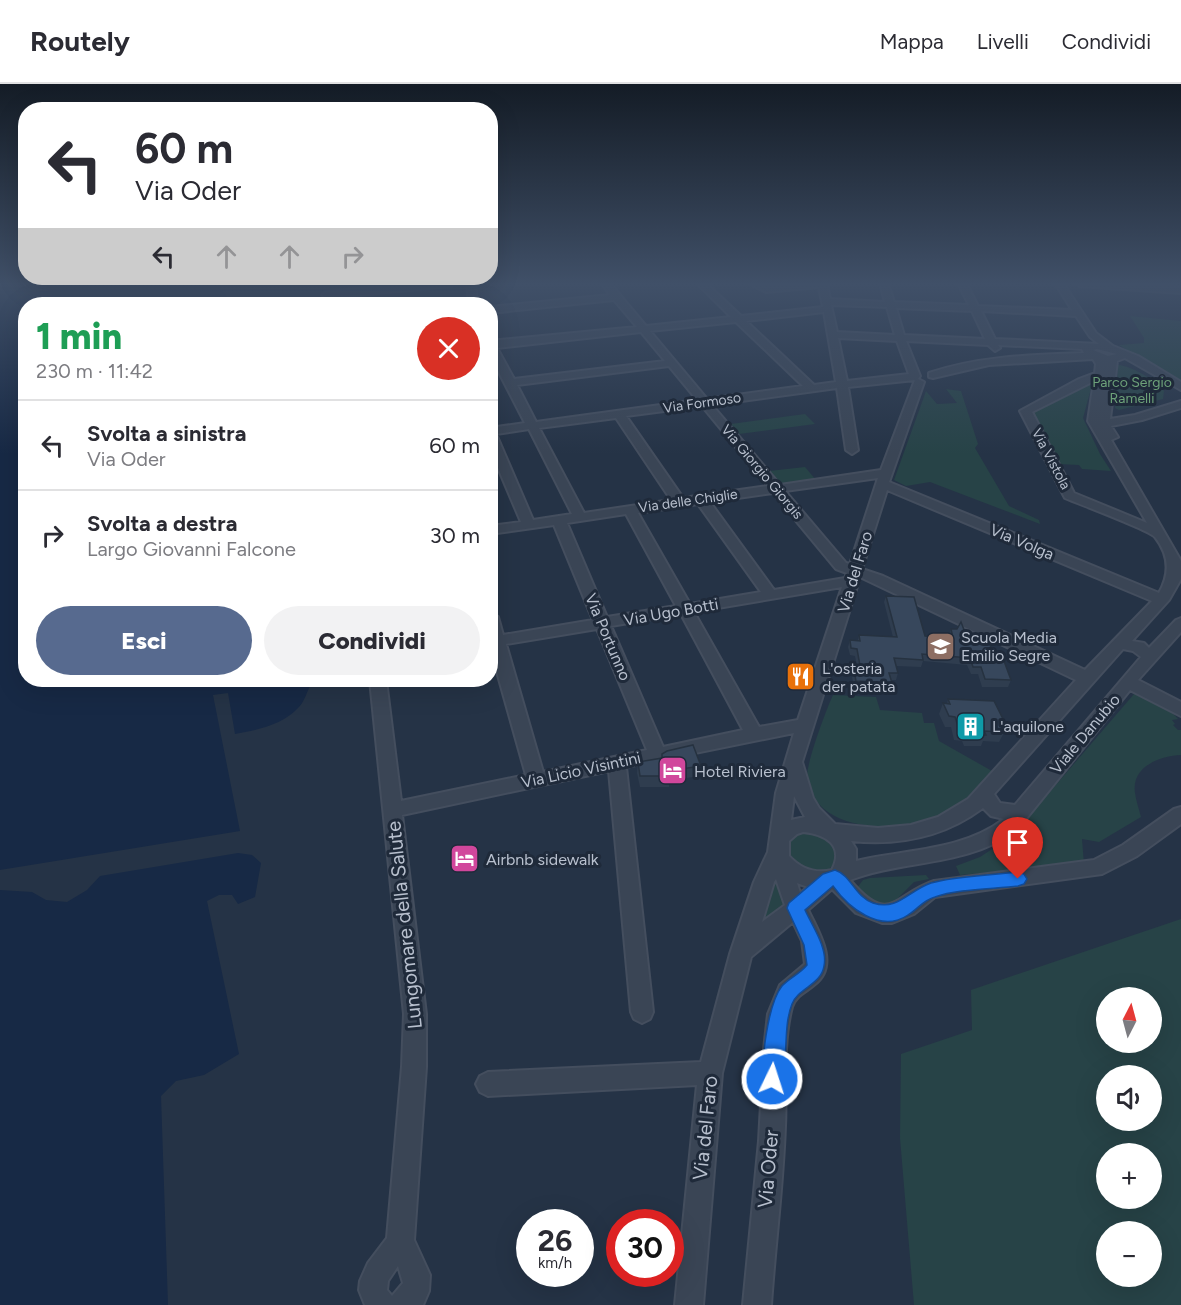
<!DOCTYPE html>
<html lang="it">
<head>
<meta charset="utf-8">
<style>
  :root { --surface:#fff; --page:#f2f2f3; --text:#2b2b33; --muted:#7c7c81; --line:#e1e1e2; --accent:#576a8f }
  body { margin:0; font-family:Figtree,sans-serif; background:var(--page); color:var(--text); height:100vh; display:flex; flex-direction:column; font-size:22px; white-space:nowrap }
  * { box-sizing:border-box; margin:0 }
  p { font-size:20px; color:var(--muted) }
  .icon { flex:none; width:33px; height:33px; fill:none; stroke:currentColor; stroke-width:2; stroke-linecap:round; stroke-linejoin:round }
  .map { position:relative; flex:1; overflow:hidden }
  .side { position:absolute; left:18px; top:213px; width:480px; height:390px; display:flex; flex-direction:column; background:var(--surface); border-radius:24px; box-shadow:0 6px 24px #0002 }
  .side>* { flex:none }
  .top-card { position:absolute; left:18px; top:18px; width:480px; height:183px; border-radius:24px; box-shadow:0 6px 24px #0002; background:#fff; color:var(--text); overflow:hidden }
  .needle { width:39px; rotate:6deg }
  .fabs { position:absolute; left:1096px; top:903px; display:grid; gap:12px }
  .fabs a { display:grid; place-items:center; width:66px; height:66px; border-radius:50%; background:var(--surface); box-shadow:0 6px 24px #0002; font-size:30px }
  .speed { position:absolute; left:516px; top:1125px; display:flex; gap:12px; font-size:30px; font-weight:700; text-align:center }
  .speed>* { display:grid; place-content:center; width:78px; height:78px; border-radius:50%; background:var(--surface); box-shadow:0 6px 24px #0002; line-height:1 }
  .speed small { font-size:15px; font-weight:400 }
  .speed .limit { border:9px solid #d22; background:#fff; color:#111 }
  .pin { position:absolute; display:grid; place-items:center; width:51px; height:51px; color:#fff; margin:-62px -26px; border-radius:50% 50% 50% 0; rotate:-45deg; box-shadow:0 0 6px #0007 }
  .pin .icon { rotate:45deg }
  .me { position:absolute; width:66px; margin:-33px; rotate:4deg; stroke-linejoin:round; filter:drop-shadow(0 0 4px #0008) }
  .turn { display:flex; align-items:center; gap:21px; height:126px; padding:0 18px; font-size:27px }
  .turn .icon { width:78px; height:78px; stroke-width:2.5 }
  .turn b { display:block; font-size:42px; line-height:51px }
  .lanes { display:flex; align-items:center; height:57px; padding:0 18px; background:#0003; justify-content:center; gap:30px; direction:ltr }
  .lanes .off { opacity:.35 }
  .round { display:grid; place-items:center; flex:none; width:63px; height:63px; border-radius:32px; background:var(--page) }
  .summary { display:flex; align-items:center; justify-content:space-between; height:102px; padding:0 18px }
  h1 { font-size:36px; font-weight:800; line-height:45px; color:#1e9e55 }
  .primary-button { display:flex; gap:12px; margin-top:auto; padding:12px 18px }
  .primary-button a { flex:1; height:69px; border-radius:36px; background:var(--accent); color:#fff; font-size:24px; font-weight:800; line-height:69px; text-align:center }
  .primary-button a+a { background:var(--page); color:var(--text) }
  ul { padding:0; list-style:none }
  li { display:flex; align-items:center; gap:18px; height:90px; padding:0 18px; border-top:2px solid var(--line) }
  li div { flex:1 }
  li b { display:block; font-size:22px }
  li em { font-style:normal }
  header { display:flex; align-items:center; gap:36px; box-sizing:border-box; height:84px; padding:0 30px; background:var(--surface); border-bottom:2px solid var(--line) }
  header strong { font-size:28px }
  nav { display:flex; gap:33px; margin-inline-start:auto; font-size:21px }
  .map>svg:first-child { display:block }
</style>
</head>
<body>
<header>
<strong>Routely</strong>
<nav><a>Mappa</a><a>Livelli</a><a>Condividi</a></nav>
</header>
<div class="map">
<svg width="1181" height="1221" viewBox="0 0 1181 1221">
  <rect width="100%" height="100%" fill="#253346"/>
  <g fill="#274347" fill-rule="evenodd">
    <polygon points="1130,232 1181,237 1181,299 1119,261 1144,259 1144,254"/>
    <path d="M1118 281C1132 282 1155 296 1164 307L1163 315 1119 326 1115 324Z"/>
    <polygon points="1093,297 1083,334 1100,370 1111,387 1082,385 1079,381 1058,380 1032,332 1037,325"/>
    <polygon points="946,305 961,307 978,360 975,364 1009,422 1039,436 1040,440 930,398 906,402 894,396 926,307 937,320 957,319"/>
    <polygon points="805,330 815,340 739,350 731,340"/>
    <polygon points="805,383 816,396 780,401 769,387"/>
    <path d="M1134 610 1167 623 1178 635 1172 636 1175 640 1173 641 1178 646H1181V671C1159 672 1131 683 1135 709 1136 717 1139 725 1141 733L1099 758 1082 755 1084 780 960 791 956 782 980 773 1012 752Z"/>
    <path d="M833 611 876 613 880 626 922 629 924 639H934L939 657 992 687C976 704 960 726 937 734 897 748 815 750 807 694 806 680 826 626 833 611Z"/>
    <path d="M801 747C808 749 819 748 825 752 838 759 842 779 827 786 810 793 774 772 789 755 792 752 798 749 801 747Z"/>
    <polygon points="926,791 929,795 914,798 890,822 874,821 857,804 863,796 870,794"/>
    <polygon points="776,794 786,822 756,844"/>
    <path d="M1181 835V1221H914L900 1054 901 970 972 946 971 906ZM1107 914H1152V958H1107ZM1107 992H1152V1036H1107ZM1107 1070H1152V1114H1107ZM1107 1148H1152V1192H1107Z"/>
  </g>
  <g fill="#172945">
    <path d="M0 199H216L233 220H26V596H308L310 602C307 608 304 618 299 623 283 641 257 646 235 650L228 609 213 611 240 747 0 786Z"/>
    <polygon points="238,769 252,771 261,779 255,813 238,820 232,811 219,811 207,817 239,970 204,991 176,997 161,1012 168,1221 0,1221 0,806 32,808 46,816 67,818 87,806 100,792"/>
  </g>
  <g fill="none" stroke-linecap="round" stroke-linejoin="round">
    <defs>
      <g id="minor">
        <polygon points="424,199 455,199 451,202 326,214 322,211 326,208"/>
        <polygon points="467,199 475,199 477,220 469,220"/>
        <path d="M601 199H610L646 242 731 233 697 199H706L741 232 823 223 819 203 766 208 748 199H759L767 202 827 199 830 215 885 218 880 199H888L894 218 969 221 958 199H966L978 222 1072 226 1055 199H1063L1096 249 1113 262 1138 272 1181 298V306L1125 274 1117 277 1110 335 1135 331 1181 317V324L1142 336 1111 342 1118 353 1111 356 1181 477V495L1169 516 1132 557 1144 559 1149 564 1176 536 1181 534V548L1138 596 1181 618V632L1130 606 1017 746C967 783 905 775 850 796 890 843 893 811 934 797L1094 776 1123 761 1174 725 1181 723V740L1137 772 1102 790 935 813 914 830 892 839H882L856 829 832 805 808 826C819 848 840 882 814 901 806 908 795 912 792 923 782 961 787 1004 785 1042 783 1102 775 1161 771 1221H743L759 1057 764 965 768 930 780 901 805 880 802 857 793 838 751 873 722 989 703 1221H675L697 1001 488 1012 480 1008 476 1000 480 992 488 988 701 978 730 870 754 798 768 768 776 709 794 649 626 683 653 928 650 935 642 939 634 935 631 928 609 687 402 731 426 930V983L414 1156 430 1191 429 1207 423 1221H365L359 1206 360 1197 368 1179 387 1154 402 983 404 930 370 596H386L401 717 526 691 490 563V528L498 533 503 551 593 536 554 441 490 450V442L521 438 490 365V344L525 339 490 271V257L637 243 614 216 490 229V223L610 211ZM831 221 887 223 895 251 837 248ZM896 224 972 227 985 255 904 251ZM981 227 1076 232 1090 253 1099 260 995 255ZM824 228 836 298 814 301 746 237ZM736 238 803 302 707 315 650 247ZM641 248 665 277 514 295 497 264ZM838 254 897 257 909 290 847 297ZM906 257 988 261 995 267 1000 264 998 261 1082 265 1084 269C1032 271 979 272 929 289V293L933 294 989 281 1093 275 1096 280 1095 289 1079 295 1020 327 1065 414C1079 420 1149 446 1155 453 1170 472 1170 490 1159 509L889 398 924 298 918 295 920 292ZM1097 265 1117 270 1108 272 1093 266ZM669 282 697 316 536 338 517 301ZM915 296 881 386 780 401 712 321 837 304 846 366 852 370 858 366 848 303ZM1094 297 1088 337 1147 439 1074 409 1032 328ZM702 322 768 402 683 414 626 332ZM616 334 671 416 584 429 539 344ZM529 345 572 430 533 436 496 350ZM878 394 850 480 846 479 785 407ZM887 406 1152 517 1085 586 883 492 862 485ZM773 409 836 485 847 489 845 494 774 506 710 418ZM698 420 761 508 690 520 638 429ZM626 430 676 522 607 533 567 439ZM860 493 1076 596 968 715 938 733 911 741 878 744 835 740 819 724 813 714 802 678ZM842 503 798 636 759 643 694 528ZM681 530 743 646 663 663 611 542ZM597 545 647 666 543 688 506 560ZM1123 565 1133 567 1141 573 1015 721 1000 719 994 710ZM794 712 805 733 791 736ZM983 724 991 732 1004 735C962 767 906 765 856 777V765L851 757C899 762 944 753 983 724ZM803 748C825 750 845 761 832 786 815 790 801 785 789 772V757L797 750ZM776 795 785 821 762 838 774 798ZM797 799 808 803 800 809ZM398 1182 403 1199 392 1212 387 1206 388 1197Z"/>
        <polygon points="1075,199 1181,203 1181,209 1079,202"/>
        <polygon points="354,217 378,217 382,220 350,220"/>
      </g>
    </defs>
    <use href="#minor" stroke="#444e5e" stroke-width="4"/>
    <use href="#minor" fill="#3a4555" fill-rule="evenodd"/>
  </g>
  <g fill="#2f3d4f">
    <polygon points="886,512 925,552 949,553 948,552 951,545 966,551 993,570 999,577 1011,596 1008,603 982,603 978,590 971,590 967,581 923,577 921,583 896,582 898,589 896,596 891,596 892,599 890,606 854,604 852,593 854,586 858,587 855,572 850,571 848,563 850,556 858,556 859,551 893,553 884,518"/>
    <polygon points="948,615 1007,643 999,658 983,657 981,662 964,662 962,657 954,656 951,643 945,643 939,630 943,619 947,620"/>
    <polygon points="638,678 701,682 699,692 674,696 669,699 669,703 640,703 637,689"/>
  </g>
  <polygon fill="#263240" points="675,686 674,696 669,699 670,688"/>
  <g fill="#37475c" stroke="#263240" stroke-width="1.5">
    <polygon points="886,512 914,513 925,552 953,554 951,545 957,545 961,538 966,551 987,552 993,570 996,570 999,577 1004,577 1011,596 985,595 981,583 973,583 970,574 922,570 923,576 894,574 898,589 889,589 892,599 856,597 854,586 861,587 857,565 851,564 850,556 860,557 859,551 897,553"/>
    <polygon points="948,615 994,617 1007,643 1002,643 1004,648 984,647 986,651 968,651 967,646 959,645 955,633 949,632 943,619 950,620"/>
    <polygon points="693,661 701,682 675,686 670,688 670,692 640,692 638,678 662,674 662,670 667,667"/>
  </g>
  <linearGradient id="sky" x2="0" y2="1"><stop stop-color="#141c26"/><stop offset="0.54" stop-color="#405068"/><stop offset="1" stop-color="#405068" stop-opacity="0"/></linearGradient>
  <rect width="1181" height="370" fill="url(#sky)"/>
  <path fill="#1a73e8" stroke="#114b97" stroke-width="1.5" d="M835 786C851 791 855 813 873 819 898 827 908 807 931 799 954 792 993 791 1018 788L1024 790 1027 795 1024 800 1018 802C994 805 957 805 935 813 923 816 918 825 908 831 880 850 848 823 833 802L805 826C812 842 828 864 824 882 821 901 798 904 792 920 782 945 790 977 779 1002L772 1004 766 1002C758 983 769 918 782 902 789 894 800 890 807 881L804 861 787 824 789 819 823 790Z"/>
  <defs>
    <symbol id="school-square" viewBox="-11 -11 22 22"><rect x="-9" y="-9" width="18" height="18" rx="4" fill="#8d6e63" stroke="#1f2a3a"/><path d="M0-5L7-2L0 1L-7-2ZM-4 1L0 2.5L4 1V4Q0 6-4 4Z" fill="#fff"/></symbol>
    <symbol id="restaurant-square" viewBox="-11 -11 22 22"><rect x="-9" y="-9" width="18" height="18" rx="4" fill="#e8710a" stroke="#1f2a3a"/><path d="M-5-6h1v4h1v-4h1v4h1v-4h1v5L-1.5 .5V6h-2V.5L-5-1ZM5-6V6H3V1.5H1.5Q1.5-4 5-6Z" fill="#fff"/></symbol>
    <symbol id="building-square" viewBox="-11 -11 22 22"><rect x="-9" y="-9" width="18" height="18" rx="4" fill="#0f9aa8" stroke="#1f2a3a"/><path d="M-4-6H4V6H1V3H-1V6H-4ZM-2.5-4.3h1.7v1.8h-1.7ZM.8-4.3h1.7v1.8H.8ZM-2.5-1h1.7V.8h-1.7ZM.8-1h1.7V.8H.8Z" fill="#fff"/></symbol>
    <symbol id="hotel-square" viewBox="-11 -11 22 22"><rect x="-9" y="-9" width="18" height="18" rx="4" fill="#d1479c" stroke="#1f2a3a"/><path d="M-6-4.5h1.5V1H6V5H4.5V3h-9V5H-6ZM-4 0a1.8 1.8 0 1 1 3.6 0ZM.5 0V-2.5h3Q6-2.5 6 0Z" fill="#fff"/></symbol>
  </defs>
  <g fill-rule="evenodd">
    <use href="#school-square" x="924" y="546" width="33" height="33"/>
    <use href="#restaurant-square" x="784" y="576" width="33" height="33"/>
    <use href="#building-square" x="954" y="626" width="33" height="33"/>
    <use href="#hotel-square" x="656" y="670" width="33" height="33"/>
    <use href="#hotel-square" x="448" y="758" width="33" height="33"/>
  </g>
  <g text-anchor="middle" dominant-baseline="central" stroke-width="6" stroke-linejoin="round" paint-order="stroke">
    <g font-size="14" fill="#6da179" stroke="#1f2a3a">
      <text x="1132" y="298">Parco Sergio<tspan x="1132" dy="16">Ramelli</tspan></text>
    </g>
    <g font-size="14" fill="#b8c0ce" stroke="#1f2a3a">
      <text transform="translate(702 319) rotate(-8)">Via Formoso</text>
      <text transform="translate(1051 375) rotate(62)">Via Vistola</text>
      <text transform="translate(762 388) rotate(50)">Via Giorgio Giorgis</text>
      <text transform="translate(688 417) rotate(-8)">Via delle Chiglie</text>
    </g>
    <g font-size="16" fill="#b8c0ce" stroke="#1f2a3a">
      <text transform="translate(1022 458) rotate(23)">Via Volga</text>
      <text transform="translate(855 488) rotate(-73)">Via del Faro</text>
      <text transform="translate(671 528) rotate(-10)">Via Ugo Botti</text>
      <text transform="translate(608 553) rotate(67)">Via Portunno</text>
      <text transform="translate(1085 650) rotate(-50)">Viale Danubio</text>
      <text transform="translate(581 686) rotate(-12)">Via Licio Visintini</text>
    </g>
    <g font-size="16" fill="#b8c0ce" stroke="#1f2a3a" text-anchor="start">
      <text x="961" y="553">Scuola Media<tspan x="961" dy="18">Emilio Segre</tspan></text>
      <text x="822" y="584">L'osteria<tspan x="822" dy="18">der patata</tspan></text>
      <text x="992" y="642">L'aquilone</text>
      <text x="694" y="687">Hotel Riviera</text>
      <text x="486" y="775">Airbnb sidewalk</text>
    </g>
    <g font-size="20" fill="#b8c0ce" stroke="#1f2a3a">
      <text transform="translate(404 841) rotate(-96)">Lungomare della Salute</text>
      <text transform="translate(705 1044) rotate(-84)">Via del Faro</text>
      <text transform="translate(768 1085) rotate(-85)">Via Oder</text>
    </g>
  </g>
</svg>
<div class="fabs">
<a><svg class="needle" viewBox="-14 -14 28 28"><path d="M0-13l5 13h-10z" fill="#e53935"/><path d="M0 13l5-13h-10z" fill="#7c7c81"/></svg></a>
<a><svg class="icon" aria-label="sound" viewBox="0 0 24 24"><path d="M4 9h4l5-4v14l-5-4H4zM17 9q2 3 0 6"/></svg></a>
<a>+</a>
<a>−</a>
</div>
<div class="speed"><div>26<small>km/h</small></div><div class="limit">30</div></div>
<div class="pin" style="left:1018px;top:795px;background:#d93025"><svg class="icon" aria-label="arrive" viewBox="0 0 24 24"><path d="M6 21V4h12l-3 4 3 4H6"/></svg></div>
<svg class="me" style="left:772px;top:995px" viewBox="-20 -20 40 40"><circle r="17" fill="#1a73e8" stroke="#fff" stroke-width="3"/><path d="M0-11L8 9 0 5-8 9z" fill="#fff"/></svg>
<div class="top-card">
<div class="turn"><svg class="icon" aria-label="left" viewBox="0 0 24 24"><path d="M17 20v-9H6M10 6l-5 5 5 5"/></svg><div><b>60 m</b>Via Oder</div></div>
<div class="lanes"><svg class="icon" aria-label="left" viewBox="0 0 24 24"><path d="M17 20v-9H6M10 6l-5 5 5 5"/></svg><svg class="icon off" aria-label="ahead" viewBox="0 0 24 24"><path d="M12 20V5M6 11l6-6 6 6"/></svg><svg class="icon off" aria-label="ahead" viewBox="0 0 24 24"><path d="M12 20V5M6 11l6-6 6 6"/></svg><svg class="icon off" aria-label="right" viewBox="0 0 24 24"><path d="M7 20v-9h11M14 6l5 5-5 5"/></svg></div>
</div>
<section class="side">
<div class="summary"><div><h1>1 min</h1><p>230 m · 11:42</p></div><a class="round" style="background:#d93025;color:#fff"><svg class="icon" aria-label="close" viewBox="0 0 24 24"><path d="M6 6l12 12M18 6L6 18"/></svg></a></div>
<ul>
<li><svg class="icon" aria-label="left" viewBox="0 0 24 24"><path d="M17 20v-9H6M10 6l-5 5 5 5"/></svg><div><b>Svolta a sinistra</b><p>Via Oder</p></div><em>60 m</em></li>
<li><svg class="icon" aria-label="right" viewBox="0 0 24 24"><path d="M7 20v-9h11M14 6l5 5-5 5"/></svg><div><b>Svolta a destra</b><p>Largo Giovanni Falcone</p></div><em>30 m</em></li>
</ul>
<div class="primary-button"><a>Esci</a><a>Condividi</a></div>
</section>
</div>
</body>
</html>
